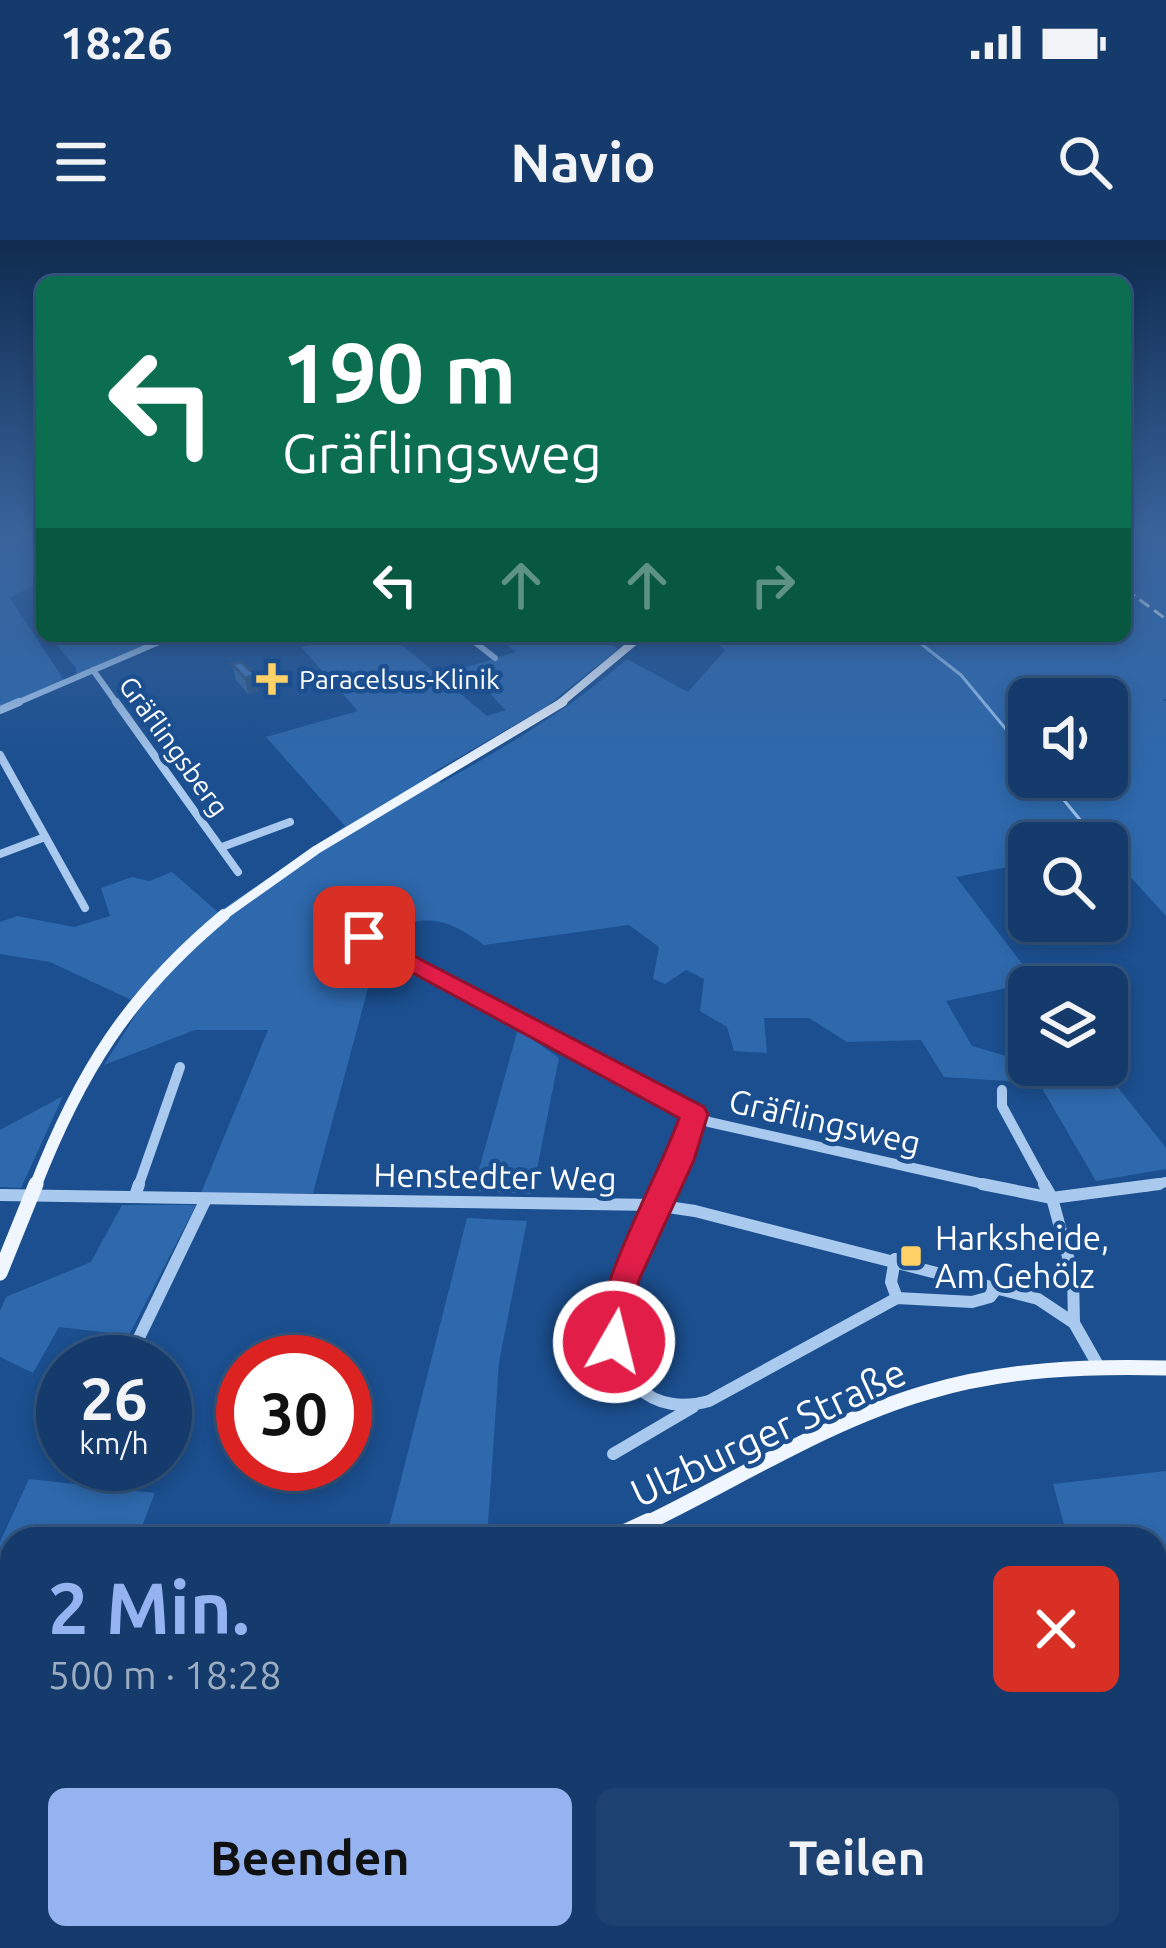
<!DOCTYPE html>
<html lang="de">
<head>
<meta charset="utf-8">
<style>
  :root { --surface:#143b6b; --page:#1d4271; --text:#f1f3f6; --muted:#9dadc1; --line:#33557e; --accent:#95b2f1 }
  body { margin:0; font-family:Ubuntu,sans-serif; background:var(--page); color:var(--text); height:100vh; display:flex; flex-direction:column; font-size:45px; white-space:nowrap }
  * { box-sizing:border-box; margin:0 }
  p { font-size:39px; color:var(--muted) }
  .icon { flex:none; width:66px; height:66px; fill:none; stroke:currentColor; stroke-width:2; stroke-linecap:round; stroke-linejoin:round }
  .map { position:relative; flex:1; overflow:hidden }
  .panel { position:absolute; left:0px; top:1287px; width:1167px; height:423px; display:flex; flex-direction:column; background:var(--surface); border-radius:36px 36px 0 0; box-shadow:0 6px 18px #0003,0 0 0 3px var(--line) }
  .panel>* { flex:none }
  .guide { position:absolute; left:36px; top:36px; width:1095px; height:366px; border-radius:18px; box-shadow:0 6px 18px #0003,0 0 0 3px var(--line); background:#0b6e4f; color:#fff; overflow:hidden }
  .buttons { position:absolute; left:1008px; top:438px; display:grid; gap:24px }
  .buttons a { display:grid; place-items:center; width:120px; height:120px; border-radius:18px; background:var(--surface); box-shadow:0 6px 18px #0003,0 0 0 3px var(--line); font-size:60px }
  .speed { position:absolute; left:36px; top:1095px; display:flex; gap:24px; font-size:60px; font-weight:700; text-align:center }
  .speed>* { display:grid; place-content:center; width:156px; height:156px; border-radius:50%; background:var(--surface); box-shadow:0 6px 18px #0003,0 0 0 3px var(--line); line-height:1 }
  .speed small { font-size:30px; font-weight:400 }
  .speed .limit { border:18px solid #d22; background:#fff; color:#111 }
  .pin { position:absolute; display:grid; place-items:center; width:102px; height:102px; color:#fff; margin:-51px; border-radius:24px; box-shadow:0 6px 18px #0006 }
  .me { position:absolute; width:132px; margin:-66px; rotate:8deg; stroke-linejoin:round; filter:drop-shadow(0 0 9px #0008) }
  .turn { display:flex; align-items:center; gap:42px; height:252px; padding:0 48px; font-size:54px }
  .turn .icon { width:156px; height:156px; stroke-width:2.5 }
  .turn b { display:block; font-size:84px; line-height:102px }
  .lanes { display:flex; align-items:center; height:114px; padding:0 48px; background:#0003; justify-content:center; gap:60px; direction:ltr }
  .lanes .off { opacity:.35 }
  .round { display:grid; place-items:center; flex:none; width:126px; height:126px; border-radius:18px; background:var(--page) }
  .summary { display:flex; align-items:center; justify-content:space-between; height:204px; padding:0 48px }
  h1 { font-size:72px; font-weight:600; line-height:90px; color:var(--accent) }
  .button { display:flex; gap:24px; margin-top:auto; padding:24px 48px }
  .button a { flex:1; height:138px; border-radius:18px; background:var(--accent); color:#111; font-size:48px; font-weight:600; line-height:138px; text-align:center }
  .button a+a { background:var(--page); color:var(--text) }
  .status { display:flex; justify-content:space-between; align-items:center; height:84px; padding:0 60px; background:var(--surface); direction:ltr }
  .status svg { height:33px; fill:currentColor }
  header { display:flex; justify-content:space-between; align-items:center; height:156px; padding:0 48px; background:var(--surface); font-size:54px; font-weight:600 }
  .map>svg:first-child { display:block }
</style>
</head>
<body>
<div class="status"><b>18:26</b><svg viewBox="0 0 49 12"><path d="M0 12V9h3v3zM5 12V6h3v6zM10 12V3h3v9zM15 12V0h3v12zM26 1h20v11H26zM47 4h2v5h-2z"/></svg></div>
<header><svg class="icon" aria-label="menu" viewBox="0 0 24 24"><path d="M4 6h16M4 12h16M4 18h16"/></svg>Navio<svg class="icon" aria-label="search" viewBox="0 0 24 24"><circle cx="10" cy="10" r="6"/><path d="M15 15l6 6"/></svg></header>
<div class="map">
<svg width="1166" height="1708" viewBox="0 0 1166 1708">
  <rect width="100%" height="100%" fill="#1b4f8f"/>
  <g fill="#2e69ad" fill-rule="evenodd">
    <polygon points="0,294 42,294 42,341 10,358 64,440 0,468"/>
    <path d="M1125 294H1166V459L1161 460 1166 461V676L1107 611V603H1029V623L956 637 1036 742 946 761 972 806 1057 831 1100 825 1166 908V929L1096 941 1039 843 944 837 921 800 847 802 809 778H764L767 813 734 811 727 787 700 771 704 739 686 730 665 744 653 739 659 707 629 685 484 705C431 665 412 681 357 703L377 715 313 953H201L268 790H195L104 825 142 765 50 722 0 714V682L17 676 74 687 110 676 101 648 132 637 149 641 172 632 218 672 345 586 266 497 358 471 301 407 342 396H391L487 476 506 470C490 456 482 439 464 428L516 412 496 396H597L618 409 547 466 432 533 441 543C507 506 570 469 627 419L688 452 725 410 709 396H1125ZM1029 459H1107V537H1029Z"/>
    <polygon points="49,396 165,396 76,435 76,428"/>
    <polygon points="518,789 559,818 532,954 473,951"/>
    <polygon points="63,856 21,948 0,947 0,890"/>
    <polygon points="122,965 196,965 129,1095 59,1087 33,1133 0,1117 0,1071 6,1057 91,1022"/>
    <polygon points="467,978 527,981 499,1122 487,1299 386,1299"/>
    <polygon points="1166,1231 1166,1708 757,1708 753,1698 1155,1698 1155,1299 1068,1299 1053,1244"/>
    <polygon points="29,1239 155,1253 137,1299 12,1299 12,1328 0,1326 0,1302"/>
    <polygon points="12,1448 12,1698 728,1698 732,1708 0,1708 0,1450"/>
  </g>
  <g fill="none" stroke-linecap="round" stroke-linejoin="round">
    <g stroke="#9cc4f0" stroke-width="3">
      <polyline points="911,396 961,435 1029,517"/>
      <polyline points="1045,537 1095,598"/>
    </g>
    <g stroke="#a9c9ee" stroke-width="6">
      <polyline points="467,396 495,418"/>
      <polyline points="93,430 118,465"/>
      <polyline points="12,465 173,396"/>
    </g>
    <g stroke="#a9c9ee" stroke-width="8">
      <polyline points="116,462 238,632"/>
      <polyline points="0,470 19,462"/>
      <polyline points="0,515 85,668"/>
      <polyline points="222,607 290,582"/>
      <polyline points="0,614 45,597"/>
    </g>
    <g stroke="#a9c9ee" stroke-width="10">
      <polyline points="364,697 709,882 997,947"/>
      <polyline points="1002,850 1002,866 1046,947"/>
      <polyline points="138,947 180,827"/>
      <polyline points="663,947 694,874"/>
      <polyline points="1144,947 1166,942"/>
    </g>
    <g stroke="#a9c9ee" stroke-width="12">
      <path d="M665 944C638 1001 584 1093 638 1147 657 1166 684 1168 709 1161L897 1058 972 1062 990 1057 998 1047"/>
      <polyline points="982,944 1052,958 1044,944"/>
      <polyline points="0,955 654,965 695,971 1038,1059 1074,1083 1099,1127"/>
      <polyline points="135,956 139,944"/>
      <polyline points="895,1019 891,1042 897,1058"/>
      <polyline points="1074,1083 1073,1035 1052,958 1159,944"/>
      <polyline points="133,1110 206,959"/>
      <polyline points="613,1214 693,1167"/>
    </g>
    <polyline stroke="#a9c9ee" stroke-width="16" points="733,1698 736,1708"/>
    <polyline stroke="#f0f6ff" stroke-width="8" points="558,465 641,396"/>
    <polyline stroke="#f0f6ff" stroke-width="9" points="220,678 316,610 563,462"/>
    <path stroke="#f0f6ff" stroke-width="12" d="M35 947C80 832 128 755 224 675"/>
    <g stroke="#f0f6ff" stroke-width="15">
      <polyline points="0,1033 36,944"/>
      <path d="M643 1285C737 1240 827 1181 928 1152 1005 1129 1086 1126 1166 1128"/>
    </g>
    <g stroke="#f0f6ff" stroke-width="18">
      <polyline points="612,1299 649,1282"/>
      <polyline points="0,1422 12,1420"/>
    </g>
    <polyline stroke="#fff" stroke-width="3" stroke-dasharray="12 6" stroke-linecap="butt" points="1125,349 1166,379"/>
  </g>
  <polygon fill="#3a679d" points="232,424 259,451 248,454 236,440"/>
  <polygon fill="#305480" points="256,435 259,451 248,454 245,438"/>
  <polygon fill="#4478b7" stroke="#305480" stroke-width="3" points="241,422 256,435 245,438 232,424"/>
  <linearGradient id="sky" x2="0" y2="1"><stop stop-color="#0f2b4f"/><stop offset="0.55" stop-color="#39639b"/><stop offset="1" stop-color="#39639b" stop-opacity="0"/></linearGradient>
  <rect width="1166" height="533" fill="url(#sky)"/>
  <path fill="#e11d48" stroke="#92132f" stroke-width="3" d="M364 690 704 867 708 874 694 920 639 1040 625 1112 614 1116 602 1112C581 1068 663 929 679 878L356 702 352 697Z"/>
  <g fill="#ffd166" stroke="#1b4f8f" stroke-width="4.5">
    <path d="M266 421h12v12h12v12h-12v12h-12v-12h-12v-12h12z"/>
    <rect x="899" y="1004" width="24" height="24" rx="6"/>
  </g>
  <g text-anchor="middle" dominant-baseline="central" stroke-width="9" stroke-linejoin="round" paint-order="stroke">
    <g font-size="27" fill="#fff" stroke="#1b4f8f" text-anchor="start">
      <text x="299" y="439">Paracelsus-Klinik</text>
    </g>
    <g font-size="27" fill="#fff" stroke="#1b4f8f">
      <text transform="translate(174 506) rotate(54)">Gräflingsberg</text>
    </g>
    <g font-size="33" fill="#fff" stroke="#1b4f8f">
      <text transform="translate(825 881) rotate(13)">Gräflingsweg</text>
      <text transform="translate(495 936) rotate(1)">Henstedter Weg</text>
    </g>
    <g font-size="33" fill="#fff" stroke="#1b4f8f" text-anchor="start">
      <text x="935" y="997">Harksheide,<tspan x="935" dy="38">Am Gehölz</tspan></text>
    </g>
    <g font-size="39" fill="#fff" stroke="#1b4f8f">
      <text transform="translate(768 1192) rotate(-25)">Ulzburger Straße</text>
    </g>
  </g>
</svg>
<div class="buttons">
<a><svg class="icon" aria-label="sound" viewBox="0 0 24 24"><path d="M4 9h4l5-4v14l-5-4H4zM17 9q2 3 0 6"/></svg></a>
<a><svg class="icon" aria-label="search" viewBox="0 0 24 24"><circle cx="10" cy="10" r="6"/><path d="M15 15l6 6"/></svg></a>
<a><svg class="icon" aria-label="layers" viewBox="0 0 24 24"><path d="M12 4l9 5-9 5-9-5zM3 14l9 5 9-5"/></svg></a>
</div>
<div class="speed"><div>26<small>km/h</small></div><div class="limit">30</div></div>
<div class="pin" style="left:364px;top:697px;background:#d93025"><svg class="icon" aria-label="arrive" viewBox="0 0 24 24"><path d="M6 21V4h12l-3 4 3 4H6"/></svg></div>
<svg class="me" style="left:614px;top:1102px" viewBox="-20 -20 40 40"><circle r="17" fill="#e11d48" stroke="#fff" stroke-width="3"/><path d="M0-11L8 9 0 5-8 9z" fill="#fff"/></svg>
<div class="guide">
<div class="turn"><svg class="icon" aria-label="left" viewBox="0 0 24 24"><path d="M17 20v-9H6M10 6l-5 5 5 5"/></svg><div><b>190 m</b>Gräflingsweg</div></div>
<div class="lanes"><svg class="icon" aria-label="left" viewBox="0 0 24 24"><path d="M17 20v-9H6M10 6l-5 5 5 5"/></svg><svg class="icon off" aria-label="ahead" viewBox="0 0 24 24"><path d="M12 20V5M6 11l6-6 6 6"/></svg><svg class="icon off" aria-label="ahead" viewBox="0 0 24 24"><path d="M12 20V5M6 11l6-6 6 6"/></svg><svg class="icon off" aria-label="right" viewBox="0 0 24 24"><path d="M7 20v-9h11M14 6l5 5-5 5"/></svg></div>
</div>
<section class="panel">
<div class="summary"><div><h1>2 Min.</h1><p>500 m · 18:28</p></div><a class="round" style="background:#d93025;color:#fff"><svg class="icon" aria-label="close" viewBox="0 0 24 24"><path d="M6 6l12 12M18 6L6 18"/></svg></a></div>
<div class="button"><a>Beenden</a><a>Teilen</a></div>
</section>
</div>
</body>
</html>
